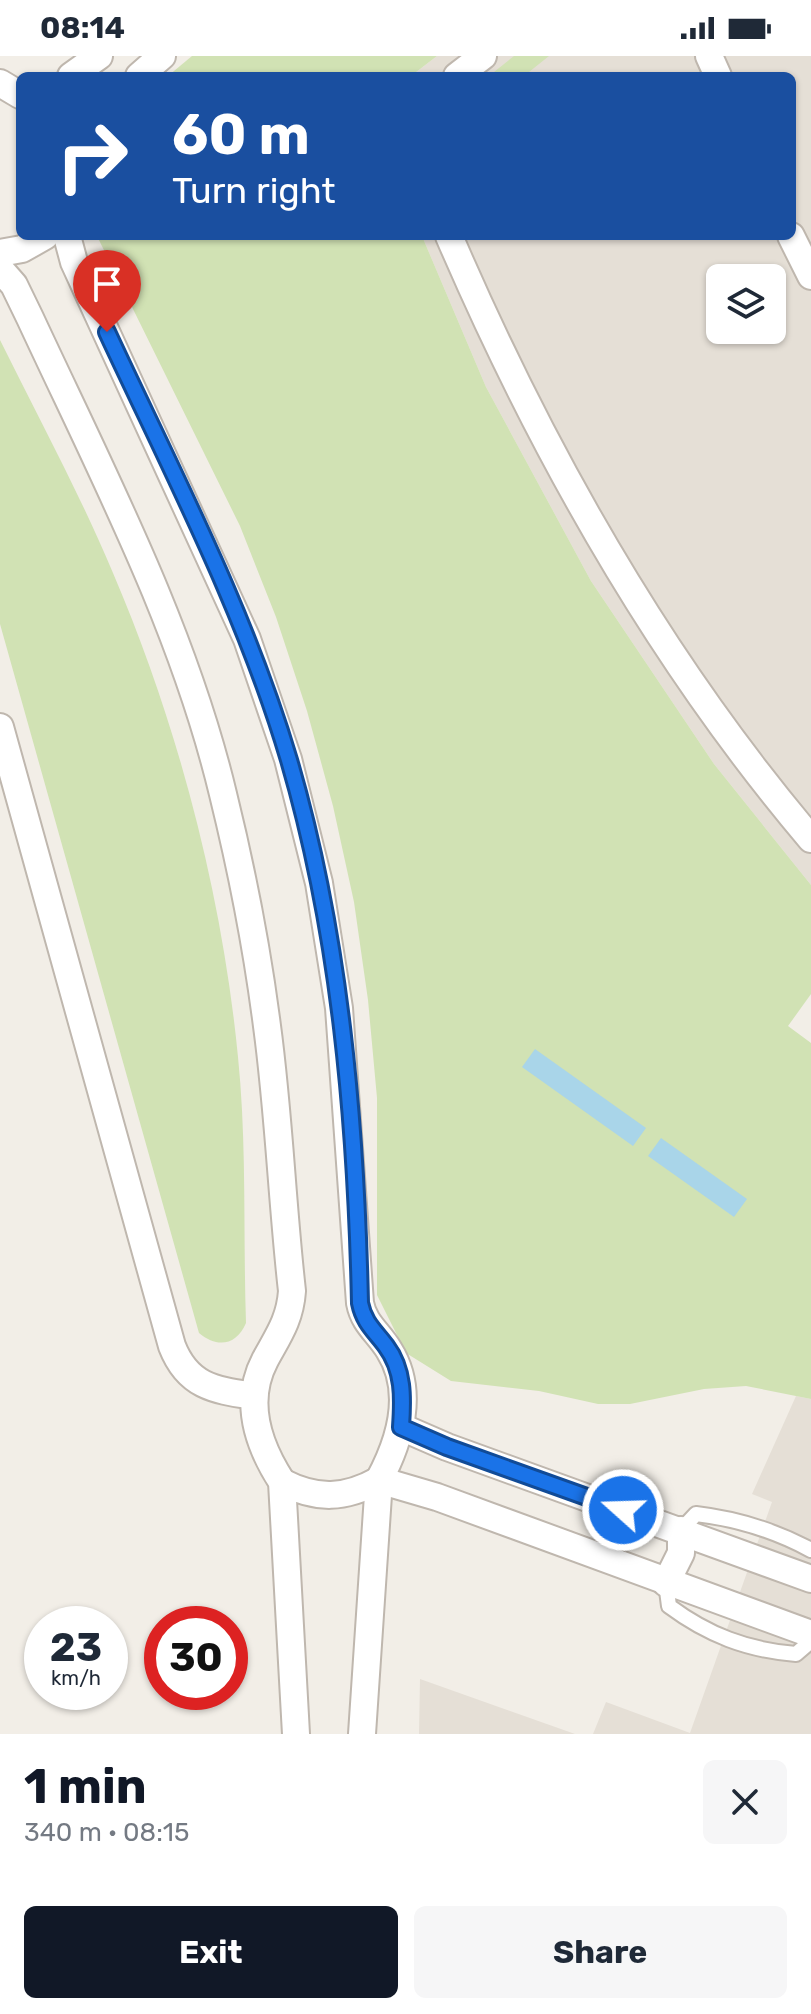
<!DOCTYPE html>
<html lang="en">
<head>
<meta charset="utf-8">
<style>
  :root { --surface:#fff; --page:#f6f6f7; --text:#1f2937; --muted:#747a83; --accent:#111827 }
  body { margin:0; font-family:Rubik,sans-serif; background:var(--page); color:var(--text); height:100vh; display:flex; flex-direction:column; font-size:30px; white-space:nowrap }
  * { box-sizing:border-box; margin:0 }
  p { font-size:26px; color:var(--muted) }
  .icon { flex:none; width:44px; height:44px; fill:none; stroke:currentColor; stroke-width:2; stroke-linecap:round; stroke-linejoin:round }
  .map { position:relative; height:1678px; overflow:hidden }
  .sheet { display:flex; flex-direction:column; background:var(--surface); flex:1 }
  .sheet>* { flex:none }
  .hud { position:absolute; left:16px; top:16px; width:780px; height:168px; border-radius:12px; box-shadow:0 2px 6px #0004; background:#1a4fa0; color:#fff; overflow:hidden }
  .fabs { position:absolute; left:706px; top:208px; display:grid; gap:16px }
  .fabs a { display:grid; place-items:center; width:80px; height:80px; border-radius:12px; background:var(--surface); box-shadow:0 2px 6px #0004; font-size:40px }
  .speed { position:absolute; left:24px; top:1550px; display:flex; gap:16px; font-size:40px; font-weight:700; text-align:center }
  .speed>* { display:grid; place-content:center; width:104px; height:104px; border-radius:50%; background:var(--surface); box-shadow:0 2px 6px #0004; line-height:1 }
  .speed small { font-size:20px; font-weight:400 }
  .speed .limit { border:12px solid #d22; background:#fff; color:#111 }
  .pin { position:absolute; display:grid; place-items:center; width:68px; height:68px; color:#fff; margin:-82px -34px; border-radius:50% 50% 50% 0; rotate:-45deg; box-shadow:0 0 8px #0007 }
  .pin .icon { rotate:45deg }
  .me { position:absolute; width:88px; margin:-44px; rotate:290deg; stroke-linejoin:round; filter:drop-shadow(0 0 6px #0008) }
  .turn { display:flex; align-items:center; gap:28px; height:168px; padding:0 24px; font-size:36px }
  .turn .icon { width:104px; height:104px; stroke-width:2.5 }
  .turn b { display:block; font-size:56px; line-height:68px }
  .round { display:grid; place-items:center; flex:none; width:84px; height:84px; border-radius:12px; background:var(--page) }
  .headline { display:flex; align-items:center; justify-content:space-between; height:136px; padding:0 24px }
  h1 { font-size:48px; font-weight:700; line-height:60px; color:var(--accent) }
  .cta { display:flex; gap:16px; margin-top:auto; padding:16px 24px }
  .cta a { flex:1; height:92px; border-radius:12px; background:var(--accent); color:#fff; font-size:32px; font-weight:700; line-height:92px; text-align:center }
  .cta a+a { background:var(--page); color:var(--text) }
  .status { display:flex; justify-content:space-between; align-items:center; height:56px; padding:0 40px; background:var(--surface); direction:ltr }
  .status svg { height:22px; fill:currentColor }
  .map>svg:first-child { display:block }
</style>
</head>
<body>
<div class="status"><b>08:14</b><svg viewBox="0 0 49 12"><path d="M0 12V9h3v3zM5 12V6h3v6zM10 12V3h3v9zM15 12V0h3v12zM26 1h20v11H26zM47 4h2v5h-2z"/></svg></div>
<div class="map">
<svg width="811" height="1678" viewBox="0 0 811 1678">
  <rect width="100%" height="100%" fill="#f2eee7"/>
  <g fill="#e5dfd6" fill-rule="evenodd">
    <path d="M437 0H811V829L714 708 591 525 486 331 422 180H792V20H411ZM720 222H772V274H720Z"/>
    <polygon points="796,1340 811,1343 811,1678 593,1678 606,1646 690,1677 772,1446 752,1438"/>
    <polygon points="420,1623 575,1678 419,1678"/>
  </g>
  <g fill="#d1e2b4">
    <polygon points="192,0 437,0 411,20 168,20"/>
    <polygon points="514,0 549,0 524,20 489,20"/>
    <polygon points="97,180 422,180 486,331 591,525 714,708 811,829 811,938 788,970 811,987 811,1343 746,1330 704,1333 630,1348 598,1348 539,1335 451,1325 406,1297 377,1239 377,1042 368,944 354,846 333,750 307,655 276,561 240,470"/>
    <path d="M0 284C38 361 80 438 113 517 178 669 222 837 238 1001 247 1089 243 1179 246 1267 236 1290 217 1292 199 1277L0 568Z"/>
  </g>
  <g fill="#a9d5e9">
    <polygon points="535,993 646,1072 633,1090 522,1011"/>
    <polygon points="661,1082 747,1143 734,1161 648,1100"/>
  </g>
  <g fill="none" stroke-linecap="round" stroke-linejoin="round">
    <defs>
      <g id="lane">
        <path d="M681 1474 696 1458C738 1463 774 1474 811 1494"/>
        <path d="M666 1527 669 1550C708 1579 747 1594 796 1598L811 1585"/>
      </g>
      <g id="street">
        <polyline points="709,0 718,20"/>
        <polyline points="71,20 99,0"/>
        <polyline points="139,20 162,0"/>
        <polyline points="457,20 483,0"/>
        <polyline points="0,27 20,39"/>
        <path d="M67 180 74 206 247 583 288 703 319 827 339 952 360 1247C364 1268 378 1276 389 1294 415 1335 400 1385 379 1424L362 1678"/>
        <path d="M449 180C541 394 660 605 811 783"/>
        <polyline points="791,180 811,220"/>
        <polyline points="0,197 22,193 45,180"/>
        <path d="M0 213 14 229 30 262C102 417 183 571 223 738 242 815 257 892 267 970 279 1058 282 1147 292 1235 290 1264 278 1280 265 1304 243 1346 258 1389 282 1426L296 1678"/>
        <path d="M0 671 172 1290C188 1331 215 1334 254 1340"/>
        <polyline points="401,1371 447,1391 811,1523"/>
        <path d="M282 1426C317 1444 345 1443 379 1424L437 1441 811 1578"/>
        <polyline points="666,1527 681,1497 681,1474"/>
      </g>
    </defs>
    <use href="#lane" stroke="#bfb7ae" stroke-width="18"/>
    <use href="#street" stroke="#bfb7ae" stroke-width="30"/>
    <use href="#lane" stroke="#fff" stroke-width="14"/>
    <use href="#street" stroke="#fff" stroke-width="26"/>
  </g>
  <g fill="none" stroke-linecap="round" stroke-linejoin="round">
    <defs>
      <path id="route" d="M107 276C172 416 245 555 289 704 340 878 356 1065 360 1247 364 1267 375 1275 386 1290 404 1314 403 1342 401 1371L447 1391 623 1454"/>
    </defs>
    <use href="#route" stroke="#114b97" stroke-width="20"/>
    <use href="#route" stroke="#1a73e8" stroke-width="14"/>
  </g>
</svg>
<div class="fabs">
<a><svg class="icon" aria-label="layers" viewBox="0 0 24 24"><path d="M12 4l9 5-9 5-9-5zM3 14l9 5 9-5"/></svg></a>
</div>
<div class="speed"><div>23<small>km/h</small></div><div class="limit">30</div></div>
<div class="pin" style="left:107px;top:276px;background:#d93025"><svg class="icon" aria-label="arrive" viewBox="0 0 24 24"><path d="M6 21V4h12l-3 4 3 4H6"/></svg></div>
<svg class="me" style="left:623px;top:1454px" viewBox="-20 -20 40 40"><circle r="17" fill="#1a73e8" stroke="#fff" stroke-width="3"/><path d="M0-11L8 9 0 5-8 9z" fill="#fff"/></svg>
<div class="hud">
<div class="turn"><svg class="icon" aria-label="right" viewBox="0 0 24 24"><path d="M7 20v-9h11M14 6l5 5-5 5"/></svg><div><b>60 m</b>Turn right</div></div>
</div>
</div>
<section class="sheet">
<div class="headline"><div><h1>1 min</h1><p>340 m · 08:15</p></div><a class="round"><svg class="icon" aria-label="close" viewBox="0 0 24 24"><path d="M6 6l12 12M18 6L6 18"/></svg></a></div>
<div class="cta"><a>Exit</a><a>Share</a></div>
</section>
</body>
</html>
